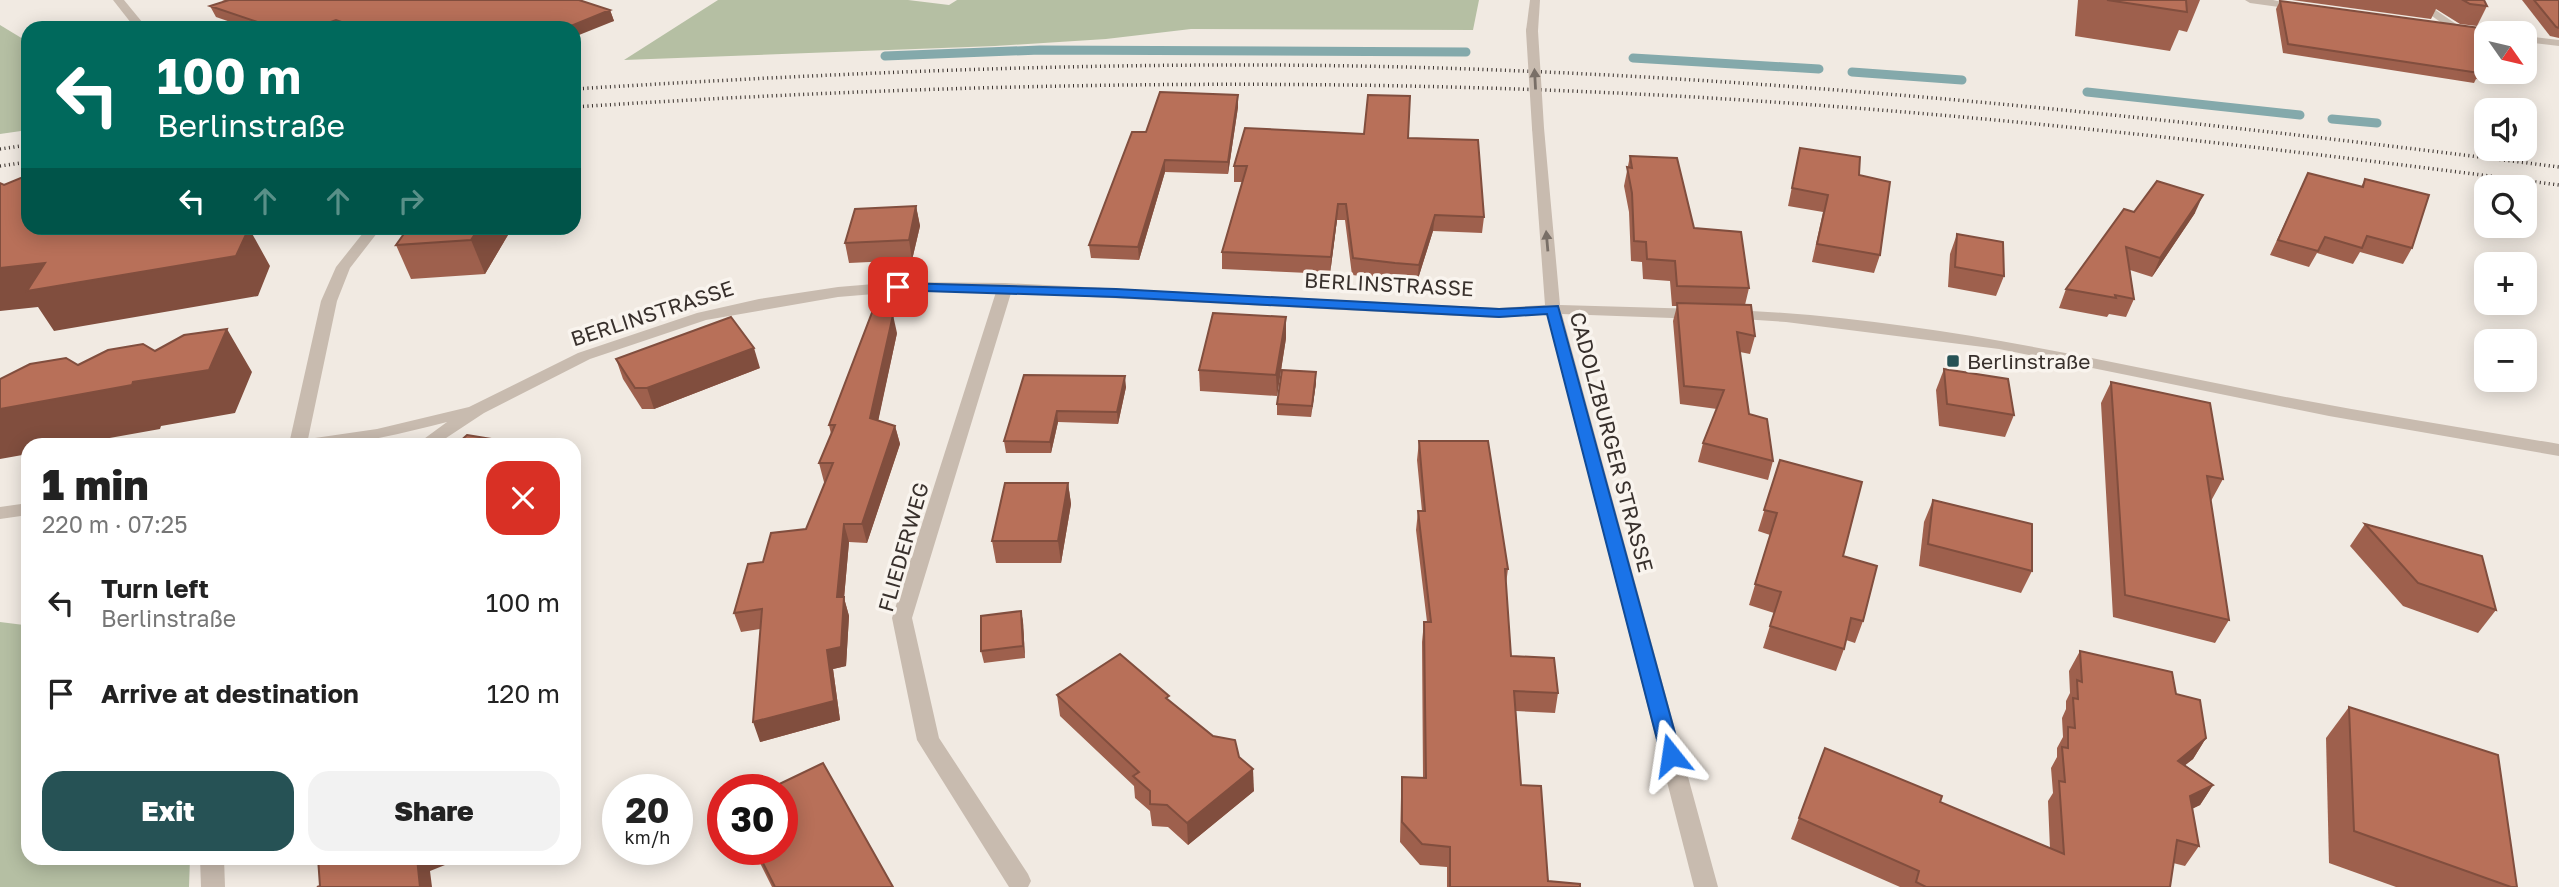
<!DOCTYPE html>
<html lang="en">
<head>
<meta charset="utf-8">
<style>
  :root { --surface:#fff; --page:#f2f2f2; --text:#222; --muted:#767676; --accent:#265255 }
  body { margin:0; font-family:"Golos Text",sans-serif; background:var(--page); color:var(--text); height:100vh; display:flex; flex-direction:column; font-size:26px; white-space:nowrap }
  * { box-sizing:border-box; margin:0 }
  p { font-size:23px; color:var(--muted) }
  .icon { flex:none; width:38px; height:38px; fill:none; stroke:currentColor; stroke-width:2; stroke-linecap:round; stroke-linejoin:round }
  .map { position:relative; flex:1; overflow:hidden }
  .sheet { position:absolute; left:21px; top:438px; width:560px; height:427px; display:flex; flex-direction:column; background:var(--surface); border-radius:21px; box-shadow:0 4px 18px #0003 }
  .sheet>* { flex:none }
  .hud { position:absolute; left:21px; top:21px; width:560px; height:214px; border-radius:21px; box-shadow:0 4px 18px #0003; background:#00695c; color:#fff; overflow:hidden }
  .needle { width:46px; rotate:124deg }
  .controls { position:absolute; left:2474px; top:21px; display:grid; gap:14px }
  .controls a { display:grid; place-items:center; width:63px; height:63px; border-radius:14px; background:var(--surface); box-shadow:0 4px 18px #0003; font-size:35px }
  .speed { position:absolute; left:602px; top:774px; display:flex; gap:14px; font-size:35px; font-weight:700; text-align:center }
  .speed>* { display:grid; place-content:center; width:91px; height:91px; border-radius:50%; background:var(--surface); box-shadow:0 4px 18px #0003; line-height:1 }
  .speed small { font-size:18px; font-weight:400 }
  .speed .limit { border:10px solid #d22; background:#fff; color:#111 }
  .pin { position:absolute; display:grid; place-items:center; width:60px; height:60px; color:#fff; margin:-30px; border-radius:14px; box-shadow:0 4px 10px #0006 }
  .me { position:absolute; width:77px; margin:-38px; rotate:345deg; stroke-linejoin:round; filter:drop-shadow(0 0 5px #0008) }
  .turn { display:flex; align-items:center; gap:24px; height:147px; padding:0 21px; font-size:32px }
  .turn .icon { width:91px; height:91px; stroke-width:2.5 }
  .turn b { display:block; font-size:49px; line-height:60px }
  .lanes { display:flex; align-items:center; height:66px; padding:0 21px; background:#0003; justify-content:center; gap:35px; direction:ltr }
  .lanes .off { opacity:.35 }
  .round { display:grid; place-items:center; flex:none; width:74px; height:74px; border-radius:21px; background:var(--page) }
  .headline { display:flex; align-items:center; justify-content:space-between; height:119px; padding:0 21px }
  h1 { font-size:42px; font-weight:800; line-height:52px }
  .primary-button { display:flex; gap:14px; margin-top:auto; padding:14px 21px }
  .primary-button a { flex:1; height:80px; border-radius:21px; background:var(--accent); color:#fff; font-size:28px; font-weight:800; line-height:80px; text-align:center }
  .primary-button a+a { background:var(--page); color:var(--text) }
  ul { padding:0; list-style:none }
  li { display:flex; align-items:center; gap:21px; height:91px; padding:0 21px }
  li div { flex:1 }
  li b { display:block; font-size:26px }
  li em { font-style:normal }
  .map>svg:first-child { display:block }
</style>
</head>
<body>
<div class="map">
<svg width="2559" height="887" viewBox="0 0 2559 887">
  <rect width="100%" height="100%" fill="#f1eae2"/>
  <g fill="#b5bfa3">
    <polygon points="718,0 908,0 949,5 957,0 1479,0 1473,30 1191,29 1106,39 995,46 624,60"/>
    <polygon points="0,25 28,42 28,130 0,134"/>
    <polygon points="0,622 24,625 28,623 28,858 190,858 189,887 0,887"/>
  </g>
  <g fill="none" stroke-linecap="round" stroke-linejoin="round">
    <g stroke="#84a9ab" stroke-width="9">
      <polyline points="885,56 1040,50 1466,52"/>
      <polyline points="1633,58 1819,69"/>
      <polyline points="1852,72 1962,80"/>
      <polyline points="2087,92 2300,115"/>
      <polyline points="2332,119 2377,123"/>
    </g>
    <g fill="#c8bbaf" fill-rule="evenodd">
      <polygon points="1530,0 1540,0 1538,31 1532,34 1526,31"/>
      <polygon points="2245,0 2273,0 2305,7 2300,10 2250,3"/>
      <polygon points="2409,0 2421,0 2459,26 2449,28"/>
      <polygon points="2525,36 2559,40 2559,46 2525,42"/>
      <path d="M1538 124 1544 128 1560 305 1699 309 1707 314 1699 319 1562 314 1718 887H1694L1547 314 1499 318 1011 293 912 618 939 738 1028 874 1031 881 1028 887H1009L917 740 892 618 996 292H898L838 297 706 320 590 359 484 413 437 444H417L447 422C395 435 343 449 289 444L321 301 336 267 367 228H381L350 268 337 301 308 439 377 429 469 407 578 353 697 313 759 299 838 287 898 282 1005 283 1499 308 1545 305 1532 128Z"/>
      <path d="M1731 310C1908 317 2082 356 2255 391 2356 411 2458 427 2559 444V456L2329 416 1999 349 1786 322 1726 318 1723 315 1726 312Z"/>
      <polygon points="28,503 28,515 0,519 0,507"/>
      <polygon points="200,858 224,858 225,887 201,887"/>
    </g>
    <polygon fill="#c8bbaf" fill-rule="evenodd" points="113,0 124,0 147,28 135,28"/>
    <g stroke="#38302c" stroke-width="3.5" stroke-dasharray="1 3.5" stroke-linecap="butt">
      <path d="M574 89C850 72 1127 60 1404 67 1791 77 2175 118 2559 167"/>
      <path d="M574 107C914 85 1253 77 1594 92 1917 106 2238 143 2559 185"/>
      <polyline points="0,149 28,145"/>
      <polyline points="0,166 28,162"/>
    </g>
    <polyline stroke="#c8bbaf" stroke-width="12" points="1532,31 1538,128"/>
  </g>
  <g fill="#9e604d">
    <polygon points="222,0 579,0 610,10 614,21 574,28 248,28 216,17 210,6 225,1"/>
    <polygon points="2078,0 2200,0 2187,32 2179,30 2170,51 2075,36"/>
    <polygon points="2292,0 2484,0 2487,6 2477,26 2460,24 2436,9 2431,19"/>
    <polygon points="2522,0 2559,0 2559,38 2550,36"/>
    <polygon points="2280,1 2487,33 2487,72 2506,72 2507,73 2502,83 2476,79 2474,83 2283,53 2276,9"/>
    <polygon points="1238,95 1238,107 1228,174 1165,172 1139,260 1091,258 1089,245 1146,132"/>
    <polygon points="1408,138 1484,217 1482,233 1433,231 1417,282 1394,280 1352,275 1345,220 1337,220 1330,274 1222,269 1222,252 1242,182 1234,182 1234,166"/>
    <polygon points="1800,148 1859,175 1880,255 1874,273 1812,262 1823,212 1788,206"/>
    <polygon points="1630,156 1749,288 1745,305 1755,336 1750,354 1740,352 1749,414 1773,461 1768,480 1698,462 1703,443 1717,409 1680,404 1673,321 1677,306 1672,306 1670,281 1643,279 1642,262 1631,261 1629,212 1624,186"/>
    <polygon points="2308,173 2361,187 2365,179 2412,248 2403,264 2360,252 2353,264 2317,253 2309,267 2270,255"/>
    <polygon points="916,206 920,226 912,260 849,263 845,243"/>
    <polygon points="2134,212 2195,213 2152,277 2130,270 2134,299 2126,317 2109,314 2107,317 2059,308 2066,289"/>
    <polygon points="512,228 485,274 411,279 396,245"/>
    <polygon points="1957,234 2004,276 1996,296 1948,287 1950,254"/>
    <polygon points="897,333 878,420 895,426 900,444 867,543 849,542 844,598 849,616 846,666 833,669 840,720 760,742 760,629 741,632 734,613 763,562 806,529 825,482 824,482 819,463 831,434 829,425"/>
    <polygon points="1286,338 1277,396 1200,391 1199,370"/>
    <polygon points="616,359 760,368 654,409 642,409 623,379"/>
    <polygon points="1944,369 2014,415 2005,437 1939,426 1936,390"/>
    <polygon points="1316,372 1316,383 1311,417 1277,415 1277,404"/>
    <polygon points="1024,375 1126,387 1118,424 1058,422 1051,453 1006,453 1004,441"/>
    <polygon points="2111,382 2223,479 2211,501 2229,620 2215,643 2113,617 2101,403"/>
    <polygon points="1419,441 1508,569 1506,584 1511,656 1558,693 1555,713 1516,711 1521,785 1548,881 1580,887 1447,887 1447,867 1420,865 1400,842 1401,797 1402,777 1423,778 1422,642 1424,622 1427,622 1416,530 1418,511 1422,511 1417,460"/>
    <polygon points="1780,460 1843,556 1863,621 1855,643 1846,640 1844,649 1836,671 1763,648 1774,613 1749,605 1770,535 1758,531"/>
    <polygon points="1068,483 1071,504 1061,563 996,563 992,541"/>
    <polygon points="1933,500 2032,571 2021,593 1919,566 1924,522"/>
    <polygon points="2365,524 2496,610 2478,633 2403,606 2350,546"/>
    <polygon points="1021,611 1023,622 1025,658 984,663 981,651"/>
    <polygon points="2080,651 2176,694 2206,738 2193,759 2185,765 2213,785 2200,805 2192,809 2199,846 2185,866 2173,863 2170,887 1900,887 1791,839 1825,748 1940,802 2050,849 2048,801 2053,793 2051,768 2057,757 2057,748 2063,737 2062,718 2066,709 2066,701 2070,693 2069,671"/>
    <polygon points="1057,695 1169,701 1239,757 1254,791 1188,845 1168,827 1152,826 1150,811 1135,798 1134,786 1060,716"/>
    <polygon points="2349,707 2517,887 2396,887 2329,863 2326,738"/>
    <polygon points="753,849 782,849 893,887 772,887"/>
  </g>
  <g fill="#814e3e">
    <polygon points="610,10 614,21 574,37 574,28 566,28"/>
    <polygon points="336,20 340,28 314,28"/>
    <polygon points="516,23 518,28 502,28"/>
    <polygon points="1238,95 1238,107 1228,174 1228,162"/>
    <polygon points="1165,160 1165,172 1139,260 1138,247"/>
    <polygon points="2203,195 2195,213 2152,277 2160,258"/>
    <polygon points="1338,204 1337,220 1330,274 1331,257"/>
    <polygon points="916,206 920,226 912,260 909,240"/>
    <polygon points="1435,215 1433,231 1417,282 1419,265"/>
    <polygon points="249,228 270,266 258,296 54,331 38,307 0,311 0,268 45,263"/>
    <polygon points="479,228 512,228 485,274 471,240"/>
    <polygon points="893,315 897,333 875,436 870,418"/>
    <polygon points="1286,317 1286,338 1277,396 1276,375"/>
    <polygon points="227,329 252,372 235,413 161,426 160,429 76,444 28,444 28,454 0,459 0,409 133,382"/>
    <polygon points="754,348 760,368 654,409 647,388"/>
    <polygon points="1316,372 1316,383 1311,417 1312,406"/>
    <polygon points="1125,376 1126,387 1118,424 1117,412"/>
    <polygon points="1057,411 1058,422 1051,453 1050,442"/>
    <polygon points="895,426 900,444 867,543 862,524"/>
    <polygon points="1068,483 1071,504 1061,563 1058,541"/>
    <polygon points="844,524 849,542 844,598 849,616 846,666 833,669 840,720 760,742 753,722 827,650 837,597"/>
    <polygon points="1021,611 1023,622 1025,658 1023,646"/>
    <polygon points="2206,738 2193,759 2165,781 2178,761"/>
    <polygon points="1253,769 1254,791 1188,845 1187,823"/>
    <polygon points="2213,785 2200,805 2176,816 2190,796"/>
    <polygon points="417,858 444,858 445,865 430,871 432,887 420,887"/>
  </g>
  <g fill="#b87059" stroke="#814e3e" stroke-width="2">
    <polygon points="229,0 579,0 610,10 566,28 539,28 516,23 502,28 416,28 412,27 409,28 359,28 336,20 314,28 275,28 210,6"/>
    <polygon points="2107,0 2186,0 2187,12"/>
    <polygon points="2463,0 2484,0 2487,6 2470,4"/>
    <polygon points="2534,0 2559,0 2559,28 2556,27"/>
    <polygon points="2280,1 2487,29 2489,33 2487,33 2487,70 2477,69 2479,73 2288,44"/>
    <polygon points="1160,92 1238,95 1228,162 1165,160 1138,247 1089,245 1132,132 1146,132"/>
    <polygon points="1368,95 1410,96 1408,138 1478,140 1484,217 1435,215 1419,265 1395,263 1353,258 1346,204 1338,204 1331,257 1222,252 1247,166 1234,166 1245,128 1364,134"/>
    <polygon points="1800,148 1860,157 1859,175 1890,182 1880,255 1817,244 1828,195 1792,188"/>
    <polygon points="1630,156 1677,158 1694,228 1741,232 1749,288 1677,286 1675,261 1647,259 1646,242 1634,241 1632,193 1627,167 1632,168"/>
    <polygon points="2308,173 2363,187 2365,179 2429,195 2412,248 2367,236 2362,248 2325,237 2318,251 2278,240"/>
    <polygon points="28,175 28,228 249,228 236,256 27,291 45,263 0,268 0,183 4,185"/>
    <polygon points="2157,181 2203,195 2160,258 2126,247 2134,299 2115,295 2116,298 2066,289 2124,209 2134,212"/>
    <polygon points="916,206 909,240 845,243 855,209"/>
    <polygon points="408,228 479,228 471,240 396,245"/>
    <polygon points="1957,234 2003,242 2004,276 1955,267"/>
    <polygon points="1677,303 1751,305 1755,336 1737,332 1749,414 1767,419 1773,461 1703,443 1724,390 1684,386"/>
    <polygon points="873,310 893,315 870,418 895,426 862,524 844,524 837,597 844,597 841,647 827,650 834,701 753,722 762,609 734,613 748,564 763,562 771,533 806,529 833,463 819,463 835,425 829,425"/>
    <polygon points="1213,313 1286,317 1276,375 1199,370"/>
    <polygon points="731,317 754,348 647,388 635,388 616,359"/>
    <polygon points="227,329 209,370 133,382 132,385 0,409 0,379 30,364 66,358 78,365 108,350 143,344 155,351 184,335"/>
    <polygon points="1944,369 2008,379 2014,415 1947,404"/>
    <polygon points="1282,370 1316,372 1312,406 1277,404"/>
    <polygon points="1024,375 1125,376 1117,412 1057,411 1050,442 1004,441"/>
    <polygon points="2111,382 2210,403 2223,479 2207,476 2229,620 2125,595"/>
    <polygon points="467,435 523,444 457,444"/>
    <polygon points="1419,441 1488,441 1508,569 1505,569 1511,656 1554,658 1558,693 1514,691 1521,785 1541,786 1548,881 1580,884 1580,887 1450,887 1450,847 1422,844 1402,822 1402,777 1426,778 1424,622 1431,622 1418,511 1425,511"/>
    <polygon points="1780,460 1862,482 1843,556 1877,566 1863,621 1851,618 1844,649 1770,626 1781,592 1755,584 1777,513 1764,510"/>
    <polygon points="1005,483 1068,483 1058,541 992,541"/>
    <polygon points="1933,500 2032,524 2032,571 1928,544"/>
    <polygon points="2365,524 2482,556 2496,610 2418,583"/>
    <polygon points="1021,611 1023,646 981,651 981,616"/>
    <polygon points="2080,651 2172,672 2176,694 2200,700 2206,738 2178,761 2213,785 2190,796 2199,846 2177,840 2170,887 1926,887 1916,882 1919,871 1799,818 1825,748 1942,796 1940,802 2064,854 2059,781 2065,782 2062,747 2068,748 2068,727 2075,728 2073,698 2078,699 2077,680 2082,682"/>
    <polygon points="1120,654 1169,696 1166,698 1213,736 1235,740 1239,757 1253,769 1187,823 1167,805 1150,804 1150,791 1133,776 1139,772 1057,695"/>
    <polygon points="2349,707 2498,755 2517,887 2511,887 2354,831"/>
    <polygon points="823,763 893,887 775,887 756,849 782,849 782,789 769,789"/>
    <polygon points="318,858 417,858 420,887 317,887 320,886"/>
  </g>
  <defs><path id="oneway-solid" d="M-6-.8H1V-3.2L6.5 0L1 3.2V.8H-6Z" transform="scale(1.75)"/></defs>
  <g fill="#796f67">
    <use href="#oneway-solid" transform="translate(1535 79) rotate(-93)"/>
    <use href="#oneway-solid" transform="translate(1547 241) rotate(-95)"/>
  </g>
  <polygon fill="#1a73e8" stroke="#114b97" stroke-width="2" points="898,283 1116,289 1499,309 1558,306 1681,755 1678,761 1671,763 1664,761 1661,755 1547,314 1499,317 1116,297 893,290 891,287"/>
  <rect fill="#265255" stroke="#f9f4ee" stroke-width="2.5" x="1946" y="354" width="14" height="14" rx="3.5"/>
  <g text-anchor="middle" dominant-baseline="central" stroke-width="7" stroke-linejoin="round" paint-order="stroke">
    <g font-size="21" fill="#38302c" stroke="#f9f4ee">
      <text transform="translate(1389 284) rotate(3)">BERLINSTRASSE</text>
      <text transform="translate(652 313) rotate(-18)">BERLINSTRASSE</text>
      <text transform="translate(1612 442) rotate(75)">CADOLZBURGER STRASSE</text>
      <text transform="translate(903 547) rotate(-74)">FLIEDERWEG</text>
    </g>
    <g font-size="21" fill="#38302c" stroke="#f9f4ee" text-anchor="start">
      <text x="1967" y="361">Berlinstraße</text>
    </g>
  </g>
</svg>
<div class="controls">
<a><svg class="needle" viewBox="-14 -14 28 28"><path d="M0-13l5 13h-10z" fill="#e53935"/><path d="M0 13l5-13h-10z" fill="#767676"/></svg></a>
<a><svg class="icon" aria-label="sound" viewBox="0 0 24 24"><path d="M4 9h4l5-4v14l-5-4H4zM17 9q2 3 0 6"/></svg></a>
<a><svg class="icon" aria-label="search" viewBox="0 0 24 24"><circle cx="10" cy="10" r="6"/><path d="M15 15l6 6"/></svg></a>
<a>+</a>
<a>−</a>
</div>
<div class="speed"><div>20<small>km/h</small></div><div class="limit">30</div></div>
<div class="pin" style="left:898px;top:287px;background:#d93025"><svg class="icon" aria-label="arrive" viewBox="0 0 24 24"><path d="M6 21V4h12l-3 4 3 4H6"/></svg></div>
<svg class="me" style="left:1671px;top:755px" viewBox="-20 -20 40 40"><path d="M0-17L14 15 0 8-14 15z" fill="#1a73e8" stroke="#fff" stroke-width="4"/></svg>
<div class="hud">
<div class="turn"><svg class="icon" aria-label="left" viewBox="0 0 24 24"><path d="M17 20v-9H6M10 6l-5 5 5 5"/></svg><div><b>100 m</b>Berlinstraße</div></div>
<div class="lanes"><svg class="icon" aria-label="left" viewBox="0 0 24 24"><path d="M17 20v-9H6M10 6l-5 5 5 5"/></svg><svg class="icon off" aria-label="ahead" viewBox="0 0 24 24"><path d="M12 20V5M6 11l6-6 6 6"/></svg><svg class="icon off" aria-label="ahead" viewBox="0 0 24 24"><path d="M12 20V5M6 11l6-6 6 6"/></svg><svg class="icon off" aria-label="right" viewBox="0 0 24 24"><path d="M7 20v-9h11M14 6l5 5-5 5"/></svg></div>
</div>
<section class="sheet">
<div class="headline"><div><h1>1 min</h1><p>220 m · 07:25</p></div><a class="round" style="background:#d93025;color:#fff"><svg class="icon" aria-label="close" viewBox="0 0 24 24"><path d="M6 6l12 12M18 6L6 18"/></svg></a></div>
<ul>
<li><svg class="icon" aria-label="left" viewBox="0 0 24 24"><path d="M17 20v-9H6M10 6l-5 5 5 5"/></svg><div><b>Turn left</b><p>Berlinstraße</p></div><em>100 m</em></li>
<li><svg class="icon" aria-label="arrive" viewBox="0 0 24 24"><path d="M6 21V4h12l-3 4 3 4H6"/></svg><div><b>Arrive at destination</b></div><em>120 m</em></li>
</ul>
<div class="primary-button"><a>Exit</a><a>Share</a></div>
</section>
</div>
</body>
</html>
